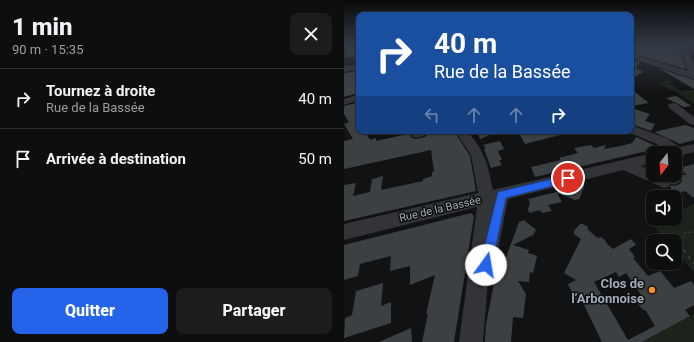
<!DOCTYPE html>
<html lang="fr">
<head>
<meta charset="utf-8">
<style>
  :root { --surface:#0d0e0e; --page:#1b1c1c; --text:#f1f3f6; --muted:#9a9c9e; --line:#2d2e2e; --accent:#2563eb }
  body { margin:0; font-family:Roboto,sans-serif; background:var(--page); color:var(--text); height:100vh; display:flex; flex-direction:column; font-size:15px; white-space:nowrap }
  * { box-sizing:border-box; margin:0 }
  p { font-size:13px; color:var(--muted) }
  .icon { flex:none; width:22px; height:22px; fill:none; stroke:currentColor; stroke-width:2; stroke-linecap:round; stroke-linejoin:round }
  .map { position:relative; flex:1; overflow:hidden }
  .panel { display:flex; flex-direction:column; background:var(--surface); width:344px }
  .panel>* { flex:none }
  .hud { position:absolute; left:12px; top:12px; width:278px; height:122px; border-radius:8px; box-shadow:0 1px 3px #0004,0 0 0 1px var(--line); background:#1a4fa0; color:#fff; overflow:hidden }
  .needle { width:26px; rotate:197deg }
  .fabs { position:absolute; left:302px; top:146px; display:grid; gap:8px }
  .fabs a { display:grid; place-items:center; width:36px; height:36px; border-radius:8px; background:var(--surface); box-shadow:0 1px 3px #0004,0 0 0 1px var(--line); font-size:20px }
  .pin { position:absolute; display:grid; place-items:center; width:34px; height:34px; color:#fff; margin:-17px; border:2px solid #fff; border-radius:50%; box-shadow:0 1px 4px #0007 }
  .me { position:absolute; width:44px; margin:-22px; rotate:13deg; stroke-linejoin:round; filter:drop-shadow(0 0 3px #0008) }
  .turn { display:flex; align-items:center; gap:14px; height:84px; padding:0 12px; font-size:18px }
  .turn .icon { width:52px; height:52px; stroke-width:2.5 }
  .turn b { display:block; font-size:28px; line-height:34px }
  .lanes { display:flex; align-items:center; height:38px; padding:0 12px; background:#0003; justify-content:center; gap:20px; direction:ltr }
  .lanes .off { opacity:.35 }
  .round { display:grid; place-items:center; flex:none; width:42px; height:42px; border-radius:8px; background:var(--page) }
  .headline { display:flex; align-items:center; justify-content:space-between; height:68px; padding:0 12px }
  h1 { font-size:24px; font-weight:800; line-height:30px }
  .primary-button { display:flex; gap:8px; margin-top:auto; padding:8px 12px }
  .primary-button a { flex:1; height:46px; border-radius:8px; background:var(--accent); color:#fff; font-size:16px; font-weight:800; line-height:46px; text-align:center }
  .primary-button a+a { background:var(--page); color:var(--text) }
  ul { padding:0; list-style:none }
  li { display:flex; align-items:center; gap:12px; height:60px; padding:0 12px; border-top:1px solid var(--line) }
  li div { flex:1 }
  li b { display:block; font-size:15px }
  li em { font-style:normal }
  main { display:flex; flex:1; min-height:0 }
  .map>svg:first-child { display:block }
</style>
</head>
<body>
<main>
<section class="panel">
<div class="headline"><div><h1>1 min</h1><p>90 m · 15:35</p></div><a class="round"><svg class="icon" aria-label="close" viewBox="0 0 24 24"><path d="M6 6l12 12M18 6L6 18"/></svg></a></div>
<ul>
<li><svg class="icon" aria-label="right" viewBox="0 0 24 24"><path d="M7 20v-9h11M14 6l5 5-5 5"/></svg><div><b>Tournez à droite</b><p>Rue de la Bassée</p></div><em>40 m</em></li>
<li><svg class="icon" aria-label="arrive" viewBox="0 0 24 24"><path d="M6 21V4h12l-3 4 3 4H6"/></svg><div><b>Arrivée à destination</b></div><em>50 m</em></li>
</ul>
<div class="primary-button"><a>Quitter</a><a>Partager</a></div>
</section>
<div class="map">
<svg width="350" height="342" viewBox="0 0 350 342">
  <rect width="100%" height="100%" fill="#111213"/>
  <g fill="#1b231b">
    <polygon points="323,80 328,82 326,84 337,91 350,90 350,104 333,92 315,85"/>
    <polygon points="350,203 350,272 331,250 331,241 323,241 310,226 322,219 331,219 331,214"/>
    <polygon points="350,313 350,342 298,342 346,316"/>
  </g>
  <g fill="#3d4043" fill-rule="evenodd">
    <polygon points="15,45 15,56 0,57 4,48"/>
    <polygon points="292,45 333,45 342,69 287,53 287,48 291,49"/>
    <polygon points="287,60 296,62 292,68 299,72 287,79"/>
    <polygon points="314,68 350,80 350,89 333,79"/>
    <polygon points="15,71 15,93 0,97 0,73"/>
    <polygon points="287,89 305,103 287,106"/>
    <polygon points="332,96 334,97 347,106 340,107 322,98"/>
    <polygon points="15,102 15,131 21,131 26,140 32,138 32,141 64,134 63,131 68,138 71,139 81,137 87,131 110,131 126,156 132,191 0,221 0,185 12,183 9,196 26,192 28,179 39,176 37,190 79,181 79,179 88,176 88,172 90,171 87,150 0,169 0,141 9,139 0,124 5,122 0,114 0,106"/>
    <polygon points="287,108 306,114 301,121 311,124 307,131 287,124"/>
    <polygon points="341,125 350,128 350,140 336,144 310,132"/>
    <polygon points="133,131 156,131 136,139"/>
    <polygon points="193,131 220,131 220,134 181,144 176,135"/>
    <polygon points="292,137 316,148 191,177 187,167 217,160 215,158 234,153 230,148 247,145 250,148 262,145 260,149 277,146 288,143"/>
    <polygon points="156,141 160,149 154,151 158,160 155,160 158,165 147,168 140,149 142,148 139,145"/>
    <polygon points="350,164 350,198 341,191 332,194 326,187 327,185 331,186 336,184 338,180 337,175 343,175 335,168"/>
    <polygon points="241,185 235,199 231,200 213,193 218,202 204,205 208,211 198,213 196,210 185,213 184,209 186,203 184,199"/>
    <polygon points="127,213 130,216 110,342 78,342 84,314 82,314 91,275 66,285 66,266 46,271 47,256 16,264 14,276 0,280 0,245"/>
    <polygon points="180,220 192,230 189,235 169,245 185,250 184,253 193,256 189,273 186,272 185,282 174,281 182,294 179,318 169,317 167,342 141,342 142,325 153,267 158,268 175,222"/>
    <path d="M236 224H239L244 227V230L254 238 257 237 261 240 263 244 269 249 287 239 292 245 285 249 291 257 289 258 304 276 316 271 330 288 347 281 350 285V305L341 310 346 316 298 342H258L237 299 232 301 224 284 232 280 220 273 237 239 230 234V231ZM272 272 275 277 282 273 301 301 294 304 298 309 302 311 311 326 284 340 250 282Z"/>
    <polygon points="39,283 37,306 47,302 47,323 0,338 1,318 8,315 12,291"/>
    <polygon points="67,328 68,342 35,342"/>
  </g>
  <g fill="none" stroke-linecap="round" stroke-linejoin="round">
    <path stroke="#383b40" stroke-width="1.5" stroke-dasharray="2 2.5" stroke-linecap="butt" d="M341 251C337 245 337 239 341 233L350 232"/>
    <polyline stroke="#383b40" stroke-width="2" stroke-dasharray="3 4.5" stroke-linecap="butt" points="340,250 350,264"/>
    <g fill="#323438" fill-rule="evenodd">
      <polygon points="0,45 9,45 0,47"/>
      <polygon points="334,45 342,45 350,65 350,79 287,58 287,54 344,71"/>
      <polygon points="15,65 15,69 0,72 0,66"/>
      <polygon points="15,94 15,100 0,105 0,99"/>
      <polygon points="329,103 333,104 350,117 350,125 346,124 325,108 324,106 325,104"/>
      <polygon points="287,125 322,138 336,147 350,144 350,152 331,157 331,153 324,153 324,151 313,144 283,132 287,131"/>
      <path d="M65 131H86C82 136 75 138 69 137Z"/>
      <path d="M111 131H123C142 153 143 163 149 190L309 153V163L296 166 309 171V175L322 177V175H331V170L334 171 337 179 335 183 330 185 327 183 325 186 320 188 279 170 164 199 152 260 150 267 145 269 139 342H115L133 207 0 240V224L134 193 127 155Z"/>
    </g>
  </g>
  <linearGradient id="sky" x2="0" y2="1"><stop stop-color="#090a0a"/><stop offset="0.48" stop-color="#323944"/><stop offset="1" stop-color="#323944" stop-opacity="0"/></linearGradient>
  <rect width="350" height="93" fill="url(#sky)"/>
  <polygon fill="#2563eb" stroke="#184099" points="224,175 229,178 228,181 162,198 148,265 146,269 142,271 137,269 136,265 154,192"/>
  <circle fill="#ff8f1e" stroke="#0c0d0e" stroke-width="1.5" cx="308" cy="290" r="4"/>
  <g text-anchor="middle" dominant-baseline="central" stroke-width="3" stroke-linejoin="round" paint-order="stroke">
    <g font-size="11" fill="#a2abb5" stroke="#0c0d0e">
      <text transform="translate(96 209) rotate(-13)">Rue de la Bassée</text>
    </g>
    <g font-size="13" font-weight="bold" fill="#a2abb5" stroke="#0c0d0e" text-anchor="end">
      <text x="300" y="283">Clos de<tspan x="300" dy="15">l’Arbonnoise</tspan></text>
    </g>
  </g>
</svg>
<div class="fabs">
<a><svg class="needle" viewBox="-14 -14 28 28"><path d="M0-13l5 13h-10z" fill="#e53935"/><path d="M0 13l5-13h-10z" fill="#9a9c9e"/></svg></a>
<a><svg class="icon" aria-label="sound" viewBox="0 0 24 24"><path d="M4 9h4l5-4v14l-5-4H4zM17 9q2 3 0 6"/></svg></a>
<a><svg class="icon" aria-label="search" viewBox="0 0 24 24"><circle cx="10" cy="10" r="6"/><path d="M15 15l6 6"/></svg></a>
</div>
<div class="pin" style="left:224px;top:178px;background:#d93025"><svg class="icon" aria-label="arrive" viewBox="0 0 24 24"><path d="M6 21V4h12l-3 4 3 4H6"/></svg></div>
<svg class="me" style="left:142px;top:265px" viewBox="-20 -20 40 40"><circle r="19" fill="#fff"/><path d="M0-13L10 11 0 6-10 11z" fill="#2563eb"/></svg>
<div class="hud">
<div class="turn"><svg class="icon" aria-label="right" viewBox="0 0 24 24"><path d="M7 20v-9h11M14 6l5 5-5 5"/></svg><div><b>40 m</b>Rue de la Bassée</div></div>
<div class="lanes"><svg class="icon off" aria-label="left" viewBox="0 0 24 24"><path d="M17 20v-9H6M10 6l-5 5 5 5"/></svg><svg class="icon off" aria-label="ahead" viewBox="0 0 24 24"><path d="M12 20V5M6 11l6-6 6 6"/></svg><svg class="icon off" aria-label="ahead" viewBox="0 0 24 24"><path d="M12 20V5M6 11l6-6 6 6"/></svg><svg class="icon" aria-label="right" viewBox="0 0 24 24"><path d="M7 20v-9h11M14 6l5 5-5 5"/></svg></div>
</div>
</div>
</main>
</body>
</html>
